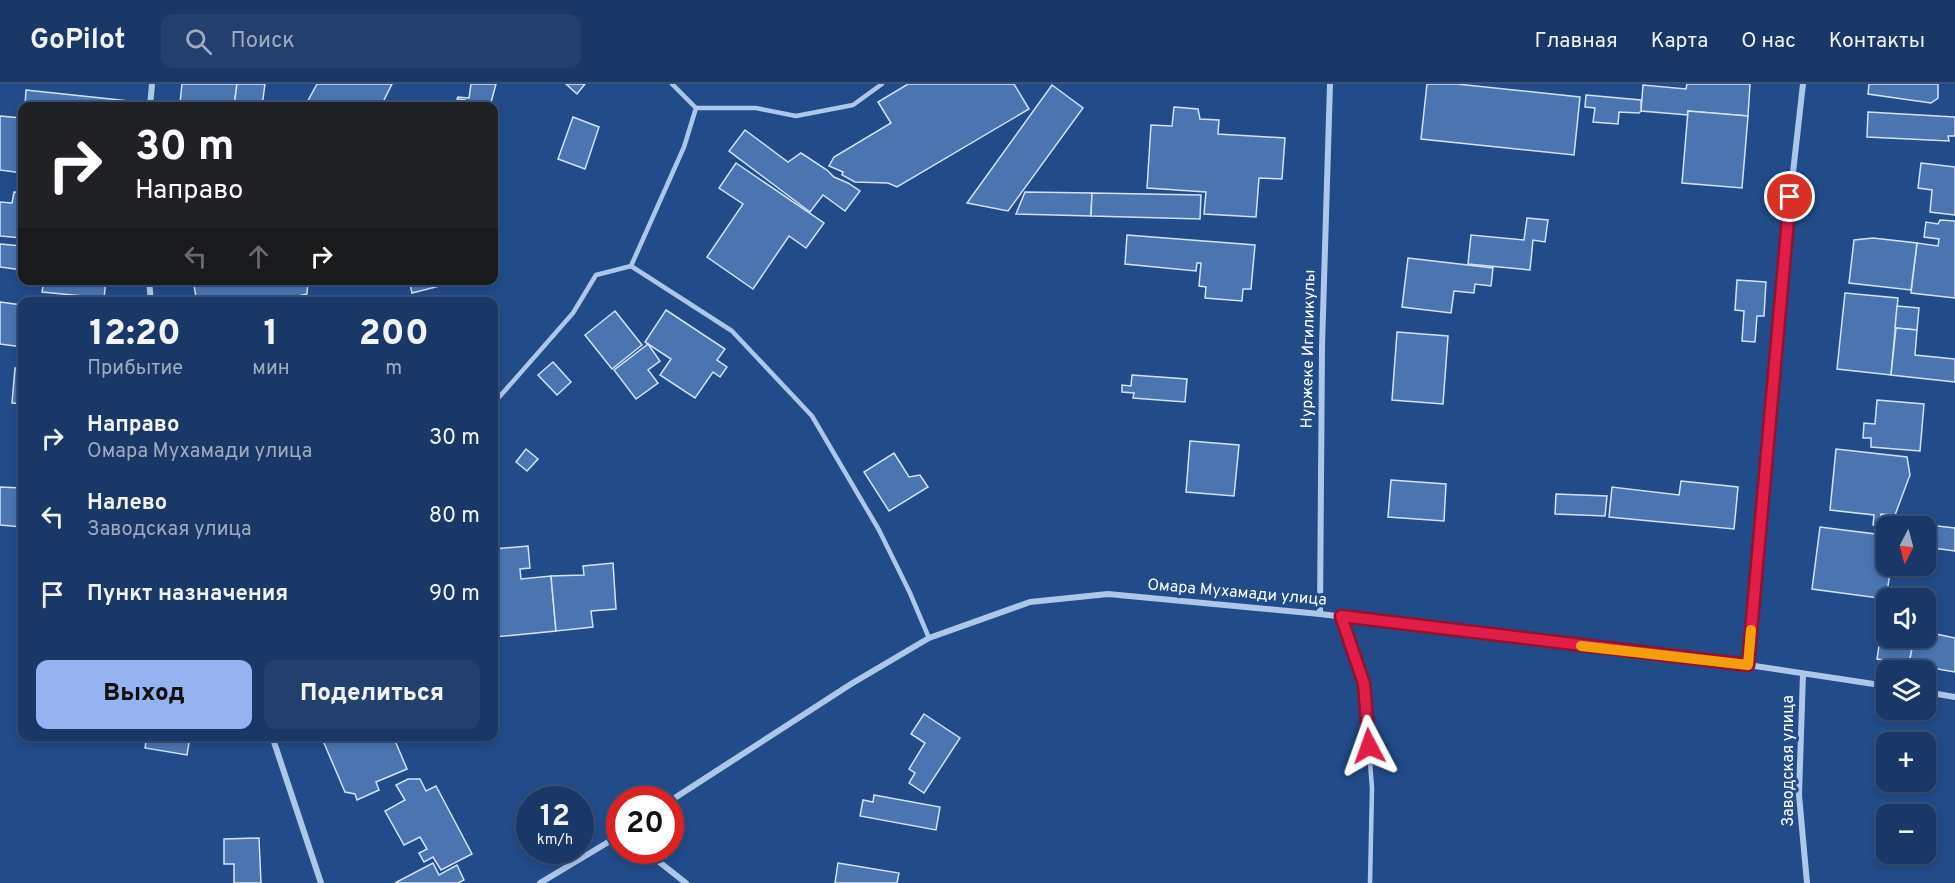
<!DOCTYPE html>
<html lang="ru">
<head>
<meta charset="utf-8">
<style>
  :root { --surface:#1a3867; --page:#233f6d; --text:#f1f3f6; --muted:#9facc0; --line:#38527b; --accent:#95b2f1 }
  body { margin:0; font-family:Overpass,sans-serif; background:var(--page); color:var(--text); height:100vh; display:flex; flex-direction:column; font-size:22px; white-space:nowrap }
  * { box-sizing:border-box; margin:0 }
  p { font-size:20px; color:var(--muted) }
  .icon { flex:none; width:33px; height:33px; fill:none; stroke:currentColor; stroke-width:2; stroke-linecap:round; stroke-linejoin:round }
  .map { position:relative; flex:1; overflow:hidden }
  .details { position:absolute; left:18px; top:213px; width:480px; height:444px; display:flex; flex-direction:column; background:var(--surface); border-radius:12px; box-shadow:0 3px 9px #0003,0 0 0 2px var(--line) }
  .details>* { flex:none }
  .top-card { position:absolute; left:18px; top:18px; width:480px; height:183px; border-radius:12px; box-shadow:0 3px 9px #0003,0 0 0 2px var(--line); background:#202124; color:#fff; overflow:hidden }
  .needle { width:39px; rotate:186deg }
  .controls { position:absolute; left:1876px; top:432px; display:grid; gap:12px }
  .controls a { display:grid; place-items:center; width:60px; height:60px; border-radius:12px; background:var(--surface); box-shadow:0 3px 9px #0003,0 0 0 2px var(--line); font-size:30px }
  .speed { position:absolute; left:516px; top:702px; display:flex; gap:12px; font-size:30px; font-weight:700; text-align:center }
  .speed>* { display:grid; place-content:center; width:78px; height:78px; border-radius:50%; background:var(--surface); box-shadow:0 3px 9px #0003,0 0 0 2px var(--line); line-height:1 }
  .speed small { font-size:15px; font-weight:400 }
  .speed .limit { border:9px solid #d22; background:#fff; color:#111 }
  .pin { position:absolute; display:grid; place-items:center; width:51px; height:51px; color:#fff; margin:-26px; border:3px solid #fff; border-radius:50%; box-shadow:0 2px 6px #0007 }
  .me { position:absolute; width:66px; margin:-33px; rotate:356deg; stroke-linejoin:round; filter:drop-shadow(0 0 4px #0008) }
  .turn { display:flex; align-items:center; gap:21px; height:126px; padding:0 18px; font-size:27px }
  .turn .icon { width:78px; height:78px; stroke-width:2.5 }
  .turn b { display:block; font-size:42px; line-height:51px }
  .lanes { display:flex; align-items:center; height:57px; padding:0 18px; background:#0003; justify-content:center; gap:30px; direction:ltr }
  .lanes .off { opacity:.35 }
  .eta { display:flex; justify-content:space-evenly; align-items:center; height:102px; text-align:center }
  .eta b { font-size:36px; font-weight:800; line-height:42px }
  .primary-button { display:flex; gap:12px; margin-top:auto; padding:12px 18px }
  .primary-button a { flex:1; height:69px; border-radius:12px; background:var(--accent); color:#111; font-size:24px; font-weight:800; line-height:69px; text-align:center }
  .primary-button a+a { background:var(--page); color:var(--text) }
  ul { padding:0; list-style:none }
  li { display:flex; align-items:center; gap:18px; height:78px; padding:0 18px }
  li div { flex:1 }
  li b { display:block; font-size:22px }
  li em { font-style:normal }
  header { display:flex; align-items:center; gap:36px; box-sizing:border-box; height:84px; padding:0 30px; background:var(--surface); border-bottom:2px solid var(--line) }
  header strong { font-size:28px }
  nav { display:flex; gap:33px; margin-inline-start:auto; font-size:21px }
  .search { width:420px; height:54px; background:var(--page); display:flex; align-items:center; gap:15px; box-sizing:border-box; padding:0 21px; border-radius:12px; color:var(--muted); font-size:22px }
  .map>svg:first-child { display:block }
</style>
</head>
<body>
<header>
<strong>GoPilot</strong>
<div class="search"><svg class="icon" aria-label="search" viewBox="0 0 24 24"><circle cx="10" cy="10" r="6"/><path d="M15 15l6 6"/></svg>Поиск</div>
<nav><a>Главная</a><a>Карта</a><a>О нас</a><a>Контакты</a></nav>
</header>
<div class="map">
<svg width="1955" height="799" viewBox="0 0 1955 799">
  <rect width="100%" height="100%" fill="#224b89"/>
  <g fill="#4a75b1" stroke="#d2e2f8" stroke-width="1.5">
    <polygon points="182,0 237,0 234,22 180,19"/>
    <polygon points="237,0 265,0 262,22 234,22"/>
    <polygon points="317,0 392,0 381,22 305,22"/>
    <polygon points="471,0 496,0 490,22 464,22 465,16 457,15 458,13 469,14"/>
    <polygon points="566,0 585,0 577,10"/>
    <polygon points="908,0 1014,0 1029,25 897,103 888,99 855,98 842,91 843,88 829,82 834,73 891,39 878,18"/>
    <polygon points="1427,0 1457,0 1580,13 1574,71 1421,55"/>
    <polygon points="1687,0 1750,0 1748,32 1688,27 1688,31 1641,27 1643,1 1686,5"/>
    <polygon points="1869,0 1938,0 1938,14 1931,19 1868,10"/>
    <polygon points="1052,1 1083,24 1008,127 967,119"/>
    <polygon points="26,6 129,17 129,22 25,22"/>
    <polygon points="1586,11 1641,16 1641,27 1639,29 1619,28 1618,40 1593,38 1595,24 1585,23"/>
    <polygon points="1174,23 1198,25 1200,35 1219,36 1218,50 1285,54 1282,95 1259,94 1256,133 1204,130 1206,108 1147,104 1151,41 1172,42"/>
    <polygon points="1688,27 1748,32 1742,104 1682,99"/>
    <polygon points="1868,28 1955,33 1955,52 1948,52 1949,57 1867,53"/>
    <polygon points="0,32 22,34 20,64 22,64 22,89 0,86"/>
    <polygon points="573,33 599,43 585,85 558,75"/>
    <polygon points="745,46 788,78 801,69 827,86 834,93 848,99 860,107 845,127 823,111 810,128 729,67"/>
    <polygon points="736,79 824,139 806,164 789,152 753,205 707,173 743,120 719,104"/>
    <polygon points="1921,79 1955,83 1955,131 1930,128 1932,106 1918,104"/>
    <polygon points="14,108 22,109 22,154 0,152 0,118 12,119"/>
    <polygon points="1025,108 1092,109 1091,132 1016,130"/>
    <polygon points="1092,109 1201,111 1200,135 1091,132"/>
    <polygon points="1527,134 1548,136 1545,158 1533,156 1530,186 1468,180 1471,151 1524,156"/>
    <polygon points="1940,136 1955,137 1955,214 1911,209 1917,159 1938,162 1939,155 1924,153 1926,138 1938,140"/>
    <polygon points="1127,151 1255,161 1251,205 1243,205 1242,217 1205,214 1206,203 1199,202 1201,179 1197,179 1196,187 1125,180"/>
    <polygon points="1873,154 1917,159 1911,206 1849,199 1854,156"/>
    <polygon points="0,160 22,162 22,186 0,183"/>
    <polygon points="1408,174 1493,184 1491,202 1475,200 1474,209 1454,207 1451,229 1402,223"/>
    <polygon points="25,196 106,196 104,214 42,208 43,202 25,200"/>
    <polygon points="193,196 308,196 307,210 272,218 197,218"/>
    <polygon points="409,196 463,196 412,209"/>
    <polygon points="1737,196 1766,198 1764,232 1757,232 1755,258 1742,257 1744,227 1735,226"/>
    <polygon points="1845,209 1898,214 1891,291 1837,285"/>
    <polygon points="0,218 22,221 22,263 0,260"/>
    <polygon points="1897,222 1919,224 1917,246 1895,244"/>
    <polygon points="666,226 725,265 717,276 727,283 720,293 713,288 695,314 660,291 671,275 645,258"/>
    <polygon points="615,227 642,261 612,285 585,251"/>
    <polygon points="1896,244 1917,246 1915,271 1955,275 1955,298 1891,291"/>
    <polygon points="1397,248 1448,252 1443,320 1392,316"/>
    <polygon points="648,260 660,277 648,286 658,299 636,315 614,286"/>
    <polygon points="553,278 571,298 557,311 538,291"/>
    <polygon points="15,284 22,285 22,320 12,319"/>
    <polygon points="1132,291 1187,295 1185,318 1133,314 1134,309 1122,308 1122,301 1131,302"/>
    <polygon points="1877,316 1924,320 1920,367 1871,363 1871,354 1863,354 1864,339 1875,340"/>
    <polygon points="1190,357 1239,361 1234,412 1186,408"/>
    <polygon points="526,365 538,375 527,387 516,378"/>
    <polygon points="1836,365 1907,373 1910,391 1895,431 1881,430 1879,442 1873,441 1874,431 1830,426"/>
    <polygon points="894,369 909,393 920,391 928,403 889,427 864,388"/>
    <polygon points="1391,396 1446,400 1444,437 1388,433"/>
    <polygon points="1681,397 1738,403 1734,445 1609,433 1612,403 1679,411"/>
    <polygon points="0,403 22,404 22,443 0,441"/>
    <polygon points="1556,410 1607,412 1605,432 1555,430"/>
    <polygon points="1885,436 1955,444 1955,467 1926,463 1926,442 1887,442 1887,458 1882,458"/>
    <polygon points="1820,443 1883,451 1882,458 1887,458 1887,482 1891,482 1886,515 1812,505"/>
    <polygon points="528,462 530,484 520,485 521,495 551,492 556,547 494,553 494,465"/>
    <polygon points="613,479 616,525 591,527 593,543 556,547 551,492 584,491 583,482"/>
    <polygon points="1883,536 1887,536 1887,554 1914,554 1909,580 1877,575"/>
    <polygon points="1936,550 1955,554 1955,588 1909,580 1914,554 1935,558"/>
    <polygon points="924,630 960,654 924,709 909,699 915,689 909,685 925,659 911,650"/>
    <polygon points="147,652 190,652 187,671 145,664"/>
    <polygon points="321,652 393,652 407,685 376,698 379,706 357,716 355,710 345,708"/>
    <polygon points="408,695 420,695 426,707 436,702 472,770 441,786 433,773 424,778 419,769 427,765 420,753 404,761 385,727 405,716 396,701"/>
    <polygon points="874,711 940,723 936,746 860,732 863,716 873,718"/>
    <polygon points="259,754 261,799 234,799 234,780 224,780 224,755"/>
    <polygon points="433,779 439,791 457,781 464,796 458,799 395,799"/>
    <polygon points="838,779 899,789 897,799 835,799"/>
  </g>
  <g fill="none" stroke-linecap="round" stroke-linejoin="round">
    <g stroke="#adc7ea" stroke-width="4.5">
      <polyline points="672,0 696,24"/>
      <polyline points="443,22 445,20"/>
      <polyline points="631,182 684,63 696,24 756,24 796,32 853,21 882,0"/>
      <polyline points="494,319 573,229 596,191 631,182 732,247 812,332 879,446 910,509 929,554"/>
      <polyline points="1341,532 1364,600 1372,704 1370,799"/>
    </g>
    <g stroke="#adc7ea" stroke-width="6">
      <polyline points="150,22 152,0"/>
      <polyline points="149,196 151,218"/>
      <polyline points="1320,530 1322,263 1330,0"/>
      <polyline points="1748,581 1785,159 1803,0"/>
      <polyline points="1803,590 1799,711 1807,799"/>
      <polyline points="1926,608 1955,613"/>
      <polyline points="272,652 321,799"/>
      <polyline points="670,717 851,600 929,554 1030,518 1108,510 1320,530 1748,581 1887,602"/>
      <polyline points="644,766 686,799"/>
      <polyline points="540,799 620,751"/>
    </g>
  </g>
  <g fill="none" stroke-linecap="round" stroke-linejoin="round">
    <defs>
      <polyline id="route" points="1369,662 1364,600 1341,532 1748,581 1790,113"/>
    </defs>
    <use href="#route" stroke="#92132f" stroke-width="15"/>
    <use href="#route" stroke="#e11d48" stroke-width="10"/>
    <polyline stroke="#f59e0b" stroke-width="10" points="1581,562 1748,581 1751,546"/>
  </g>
  <g text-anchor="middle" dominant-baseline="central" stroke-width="6" stroke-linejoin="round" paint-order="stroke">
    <g font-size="16" fill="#fff" stroke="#224b89">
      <text transform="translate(1309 265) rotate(-89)">Нуржеке Игиликулы</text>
      <text transform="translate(1237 509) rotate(5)">Омара Мухамади улица</text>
      <text transform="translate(1789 677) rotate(-90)">Заводская улица</text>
    </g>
  </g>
</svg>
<div class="controls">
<a><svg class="needle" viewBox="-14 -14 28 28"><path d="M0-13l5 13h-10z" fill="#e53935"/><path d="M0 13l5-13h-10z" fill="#9facc0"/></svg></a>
<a><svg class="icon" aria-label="sound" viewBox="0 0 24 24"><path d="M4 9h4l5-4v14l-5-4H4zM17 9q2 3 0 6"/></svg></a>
<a><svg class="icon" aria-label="layers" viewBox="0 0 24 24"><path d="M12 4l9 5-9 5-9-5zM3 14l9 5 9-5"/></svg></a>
<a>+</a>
<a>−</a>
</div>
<div class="speed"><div>12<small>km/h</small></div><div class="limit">20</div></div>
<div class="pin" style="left:1790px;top:113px;background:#d93025"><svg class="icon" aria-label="arrive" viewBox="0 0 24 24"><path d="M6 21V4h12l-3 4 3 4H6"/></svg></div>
<svg class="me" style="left:1369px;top:662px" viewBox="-20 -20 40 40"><path d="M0-17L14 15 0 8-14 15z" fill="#e11d48" stroke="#fff" stroke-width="4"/></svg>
<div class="top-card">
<div class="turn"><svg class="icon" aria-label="right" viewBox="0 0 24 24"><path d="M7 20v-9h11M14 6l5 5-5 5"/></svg><div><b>30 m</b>Направо</div></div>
<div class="lanes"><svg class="icon off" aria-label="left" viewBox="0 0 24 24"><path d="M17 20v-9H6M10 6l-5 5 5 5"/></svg><svg class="icon off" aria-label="ahead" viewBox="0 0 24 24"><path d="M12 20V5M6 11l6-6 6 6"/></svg><svg class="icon" aria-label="right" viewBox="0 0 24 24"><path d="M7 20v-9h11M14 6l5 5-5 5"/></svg></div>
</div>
<section class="details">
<div class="eta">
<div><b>12:20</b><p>Прибытие</p></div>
<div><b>1</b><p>мин</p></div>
<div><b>200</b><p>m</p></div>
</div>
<ul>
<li><svg class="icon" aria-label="right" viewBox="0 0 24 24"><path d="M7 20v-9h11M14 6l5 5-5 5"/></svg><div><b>Направо</b><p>Омара Мухамади улица</p></div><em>30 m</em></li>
<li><svg class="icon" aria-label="left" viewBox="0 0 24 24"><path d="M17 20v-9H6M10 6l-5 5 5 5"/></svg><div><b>Налево</b><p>Заводская улица</p></div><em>80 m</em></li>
<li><svg class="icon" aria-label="arrive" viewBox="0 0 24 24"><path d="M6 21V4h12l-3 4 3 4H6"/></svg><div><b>Пункт назначения</b></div><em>90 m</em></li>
</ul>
<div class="primary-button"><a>Выход</a><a>Поделиться</a></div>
</section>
</div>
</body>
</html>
